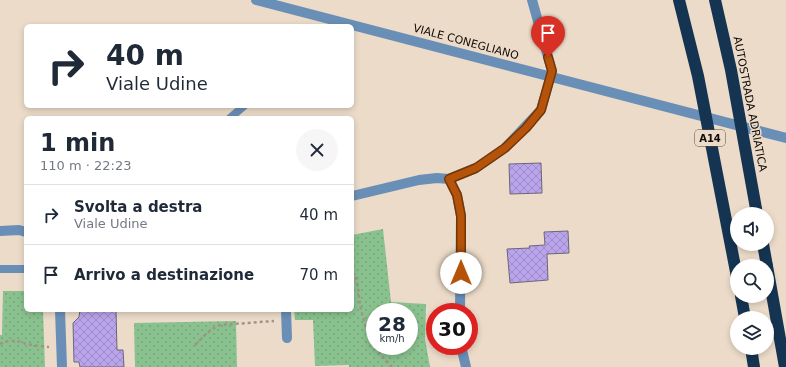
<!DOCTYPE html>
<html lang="it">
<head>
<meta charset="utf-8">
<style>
  :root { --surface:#fff; --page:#f6f6f7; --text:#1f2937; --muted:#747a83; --line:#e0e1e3 }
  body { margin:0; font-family:"DejaVu Sans",sans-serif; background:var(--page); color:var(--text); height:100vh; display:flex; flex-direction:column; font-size:15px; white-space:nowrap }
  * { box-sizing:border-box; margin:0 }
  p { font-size:13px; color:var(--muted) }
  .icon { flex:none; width:22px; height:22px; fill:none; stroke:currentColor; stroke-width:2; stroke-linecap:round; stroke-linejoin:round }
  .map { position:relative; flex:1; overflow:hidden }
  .drawer { position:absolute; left:24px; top:116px; width:330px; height:196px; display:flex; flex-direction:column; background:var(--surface); border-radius:6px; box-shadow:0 2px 6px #0003 }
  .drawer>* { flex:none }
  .banner { position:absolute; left:24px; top:24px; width:330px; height:84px; border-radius:6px; box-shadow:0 2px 6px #0003; background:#fff; color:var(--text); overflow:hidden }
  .buttons { position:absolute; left:730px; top:207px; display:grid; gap:8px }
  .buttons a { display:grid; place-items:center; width:44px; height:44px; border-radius:50%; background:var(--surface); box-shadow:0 2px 6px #0003; font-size:20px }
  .speed { position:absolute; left:366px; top:303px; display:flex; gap:8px; font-size:20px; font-weight:700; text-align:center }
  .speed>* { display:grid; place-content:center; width:52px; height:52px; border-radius:50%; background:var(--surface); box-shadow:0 2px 6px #0003; line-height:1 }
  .speed small { font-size:10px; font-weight:400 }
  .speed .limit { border:6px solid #d22; background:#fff; color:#111 }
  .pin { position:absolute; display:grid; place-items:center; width:34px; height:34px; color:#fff; margin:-41px -17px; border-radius:50% 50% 50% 0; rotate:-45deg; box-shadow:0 0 4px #0007 }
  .pin .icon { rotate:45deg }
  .me { position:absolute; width:44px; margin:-22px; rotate:0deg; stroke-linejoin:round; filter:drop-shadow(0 0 3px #0008) }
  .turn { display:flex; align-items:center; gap:14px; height:84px; padding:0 16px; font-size:18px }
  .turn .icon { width:52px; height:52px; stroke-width:2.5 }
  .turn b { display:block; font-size:28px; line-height:34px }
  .round { display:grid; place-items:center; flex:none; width:42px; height:42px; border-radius:21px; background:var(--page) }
  .overview { display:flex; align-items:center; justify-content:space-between; height:68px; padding:0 16px }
  h1 { font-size:24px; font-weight:800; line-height:30px }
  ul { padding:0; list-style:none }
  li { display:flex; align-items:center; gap:12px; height:60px; padding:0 16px; border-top:1px solid var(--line) }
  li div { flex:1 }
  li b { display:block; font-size:15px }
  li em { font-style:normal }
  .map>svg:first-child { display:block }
</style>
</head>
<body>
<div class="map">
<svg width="786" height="367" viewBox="0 0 786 367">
  <defs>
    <pattern id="park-dots" width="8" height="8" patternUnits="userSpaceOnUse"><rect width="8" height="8" fill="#8ac28f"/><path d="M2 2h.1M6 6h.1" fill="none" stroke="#76a57a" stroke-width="1.8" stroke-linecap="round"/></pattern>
    <pattern id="building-cross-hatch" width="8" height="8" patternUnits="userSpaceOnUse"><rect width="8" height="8" fill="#baa5ec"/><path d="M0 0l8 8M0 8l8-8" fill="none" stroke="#9f8dc9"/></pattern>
  </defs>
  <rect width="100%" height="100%" fill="#ecdbc9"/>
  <g fill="url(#park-dots)" fill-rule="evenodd">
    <path d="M383 229 391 302 426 304 425 339 430 367H349V365L315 366 313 320H295L294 310H352V235ZM375 312H409V346H375Z"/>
    <polygon points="3,291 26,291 26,310 43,310 45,367 0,367 0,335 2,335"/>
    <polygon points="236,321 237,367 135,367 134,323"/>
  </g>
  <g fill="url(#building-cross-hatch)" stroke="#6b6679">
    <polygon points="541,163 542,193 510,194 509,164"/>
    <polygon points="568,231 569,253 547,254 548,280 510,283 507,249 530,248 529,246 545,245 544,232"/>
    <polygon points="80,310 116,310 117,350 123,350 124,367 80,367 79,362 74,362 73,323 79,317"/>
  </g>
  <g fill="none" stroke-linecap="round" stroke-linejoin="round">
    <g stroke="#a19486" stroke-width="2.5" stroke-dasharray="3 3" stroke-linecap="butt">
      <path d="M352 272C359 280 358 293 360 303 362 317 367 333 375 345"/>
      <path d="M0 344C14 337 19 343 32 345 38 346 44 346 49 347"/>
      <path d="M195 345C203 337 210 329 220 325L274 321"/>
      <polyline points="376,346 381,355 392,367"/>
    </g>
    <g stroke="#6a8fb7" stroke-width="8">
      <polyline points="230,118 244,106"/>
      <polyline points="0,269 26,269"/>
    </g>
    <g stroke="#6a8fb7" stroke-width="10">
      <polyline points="256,0 786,138"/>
      <polyline points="449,179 476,168 505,148 541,110 552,71 532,0"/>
      <polyline points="352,196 419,180 437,178 449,179 457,195 461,216 460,312"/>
      <polyline points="0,231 19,230 26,232"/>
      <polyline points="60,310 62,367"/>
      <polyline points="286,310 287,338"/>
      <polyline points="461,346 466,367"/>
    </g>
    <g stroke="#153452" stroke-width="12">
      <polyline points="679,0 698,76 737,277"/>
      <polyline points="715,0 731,70 757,214"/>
      <polyline points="763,244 767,266"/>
      <polyline points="767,266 785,367"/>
      <polyline points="741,296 745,318"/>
      <polyline points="751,348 754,367"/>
    </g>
  </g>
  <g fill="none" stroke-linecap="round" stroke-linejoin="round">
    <defs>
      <polyline id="route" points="461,273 461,216 457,195 449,179 476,168 505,148 526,128 541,110 552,71 548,57"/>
    </defs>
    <use href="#route" stroke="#753606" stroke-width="10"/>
    <use href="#route" stroke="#b45309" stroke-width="7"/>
  </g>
  <g text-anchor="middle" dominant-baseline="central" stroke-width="3" stroke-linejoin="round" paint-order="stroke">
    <rect fill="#ecdbc9" stroke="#524940" stroke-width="1" x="695" y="130" width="30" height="16" rx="3"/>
    <g font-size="10" font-weight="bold" fill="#100b06">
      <text x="710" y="138">A14</text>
    </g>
    <g font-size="11" fill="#100b06" stroke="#ecdbc9">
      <text transform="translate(466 42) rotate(15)">VIALE CONEGLIANO</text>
      <text transform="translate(750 104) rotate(79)">AUTOSTRADA ADRIATICA</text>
    </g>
  </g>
</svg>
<div class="buttons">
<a><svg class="icon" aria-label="sound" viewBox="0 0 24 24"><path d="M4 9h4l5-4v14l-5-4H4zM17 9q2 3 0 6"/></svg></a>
<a><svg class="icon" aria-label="search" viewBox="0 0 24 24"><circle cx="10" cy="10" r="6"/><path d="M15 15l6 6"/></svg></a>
<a><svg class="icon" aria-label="layers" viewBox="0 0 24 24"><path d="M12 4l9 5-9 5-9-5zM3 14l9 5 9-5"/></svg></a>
</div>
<div class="speed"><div>28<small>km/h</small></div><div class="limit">30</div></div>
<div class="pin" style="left:548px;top:57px;background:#d93025"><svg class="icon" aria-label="arrive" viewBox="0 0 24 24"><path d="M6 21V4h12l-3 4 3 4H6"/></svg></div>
<svg class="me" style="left:461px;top:273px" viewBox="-20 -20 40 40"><circle r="19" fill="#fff"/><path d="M0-13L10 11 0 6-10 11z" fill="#b45309"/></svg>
<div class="banner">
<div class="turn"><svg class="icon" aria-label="right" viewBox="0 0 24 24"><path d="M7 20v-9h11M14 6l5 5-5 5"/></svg><div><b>40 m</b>Viale Udine</div></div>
</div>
<section class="drawer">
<div class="overview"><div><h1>1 min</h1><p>110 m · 22:23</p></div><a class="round"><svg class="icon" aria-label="close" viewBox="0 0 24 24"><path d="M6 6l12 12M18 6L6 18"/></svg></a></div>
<ul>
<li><svg class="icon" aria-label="right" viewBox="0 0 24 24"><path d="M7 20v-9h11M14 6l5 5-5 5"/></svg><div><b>Svolta a destra</b><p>Viale Udine</p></div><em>40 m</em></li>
<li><svg class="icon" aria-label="arrive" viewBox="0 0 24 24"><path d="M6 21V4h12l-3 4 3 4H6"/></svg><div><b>Arrivo a destinazione</b></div><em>70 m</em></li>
</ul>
</section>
</div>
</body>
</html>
